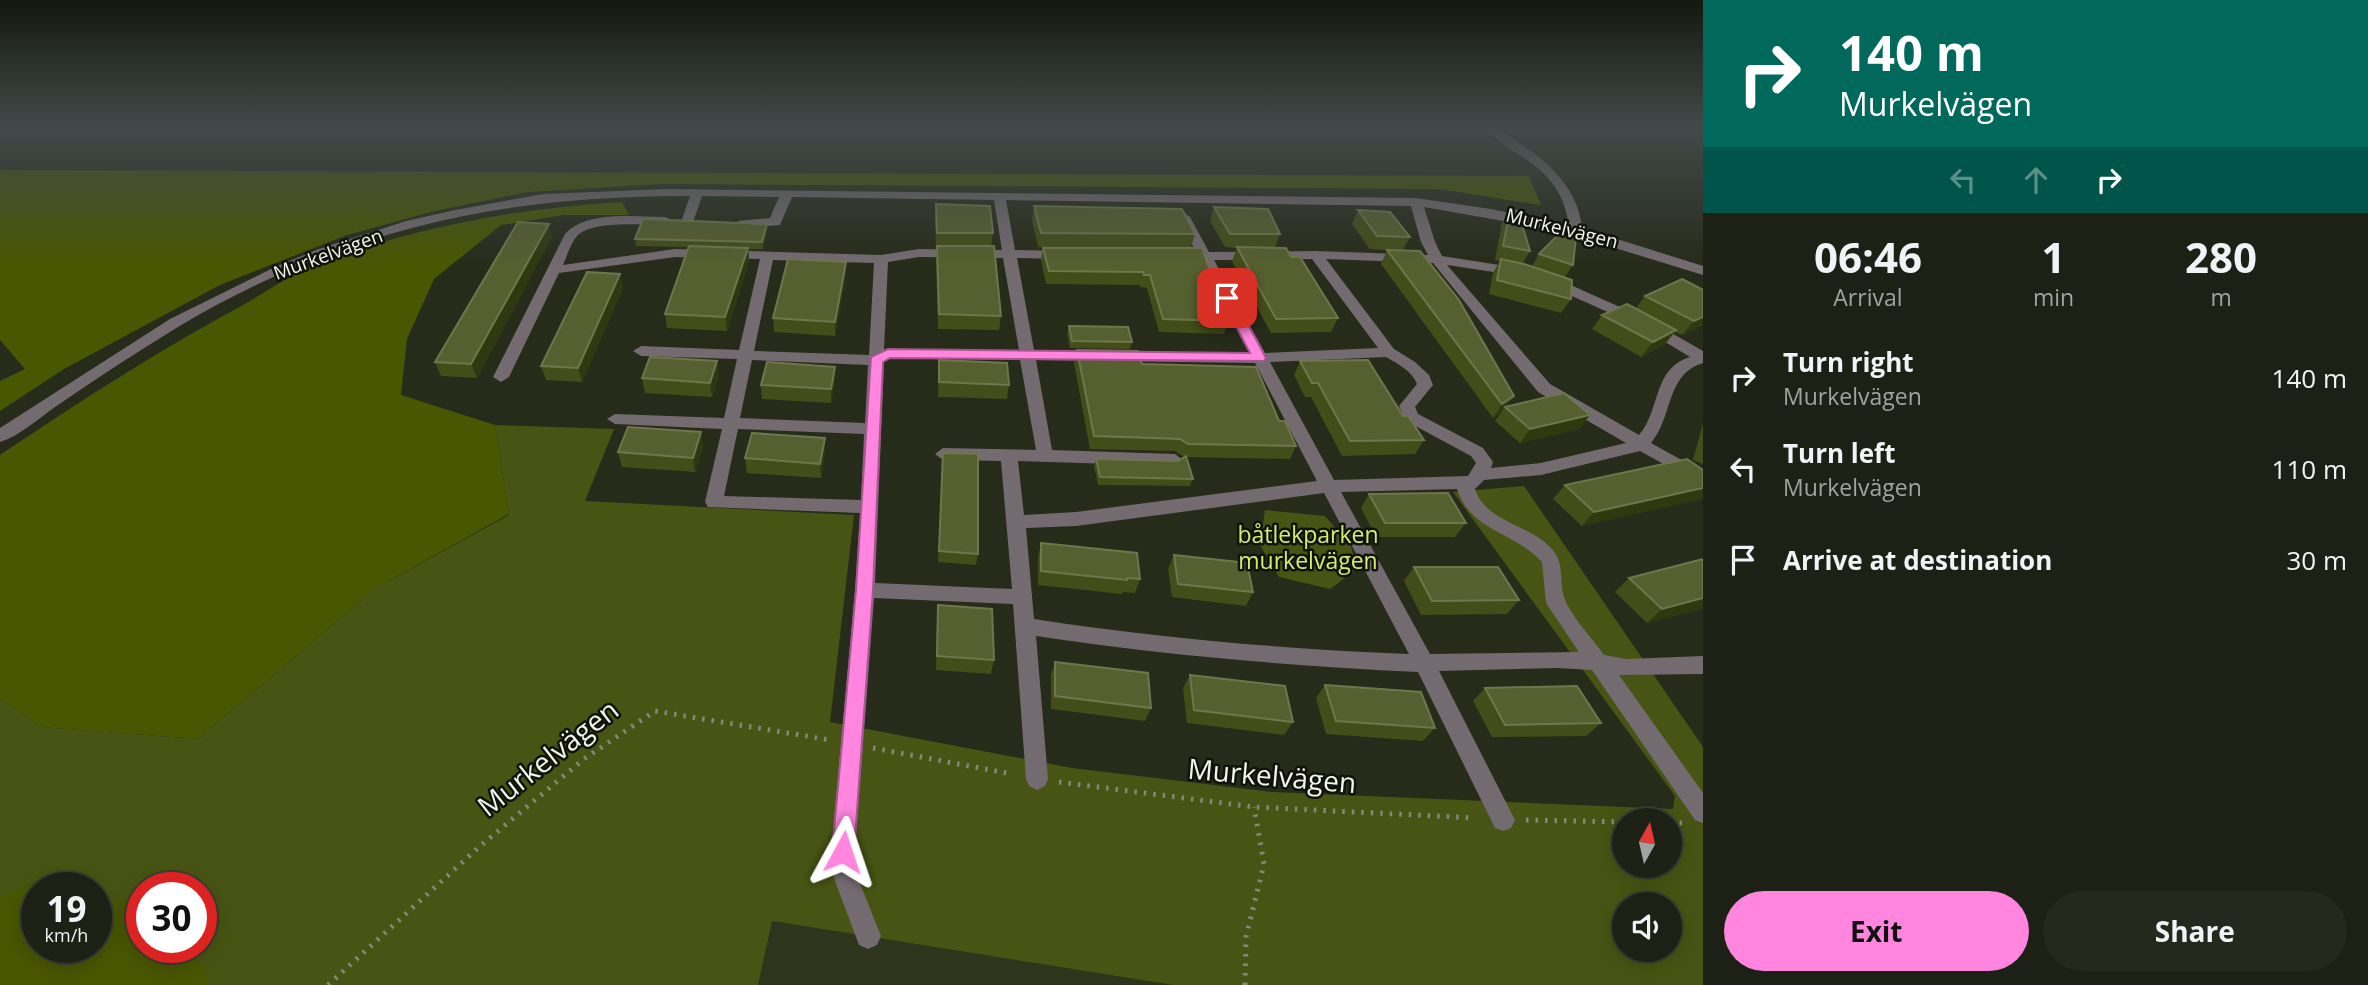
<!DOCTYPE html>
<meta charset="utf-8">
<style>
body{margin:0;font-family:"Open Sans",sans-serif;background:#25281d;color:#f1f3f6;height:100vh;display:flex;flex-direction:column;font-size:26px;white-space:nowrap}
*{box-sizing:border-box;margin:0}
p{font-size:23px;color:#a0a3a0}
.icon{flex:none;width:38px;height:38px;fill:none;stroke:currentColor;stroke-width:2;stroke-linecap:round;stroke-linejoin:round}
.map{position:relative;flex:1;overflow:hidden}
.panel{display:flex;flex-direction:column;background:#1d2014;width:665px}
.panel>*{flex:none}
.guide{background:#00695c;color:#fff;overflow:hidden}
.needle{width:46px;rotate:8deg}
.tools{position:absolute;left:1612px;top:808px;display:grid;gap:14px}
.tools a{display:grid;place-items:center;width:70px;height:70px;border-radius:50%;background:#1d2014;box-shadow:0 4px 18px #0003,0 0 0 2px #3b3e34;font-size:35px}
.speed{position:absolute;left:21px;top:872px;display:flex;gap:14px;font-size:35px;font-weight:700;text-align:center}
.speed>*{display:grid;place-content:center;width:91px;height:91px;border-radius:50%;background:#1d2014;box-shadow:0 4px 18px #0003,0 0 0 2px #3b3e34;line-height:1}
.speed small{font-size:18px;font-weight:400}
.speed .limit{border:10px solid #d22;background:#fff;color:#111}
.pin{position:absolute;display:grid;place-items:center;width:60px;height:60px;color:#fff;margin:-30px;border-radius:14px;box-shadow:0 4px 10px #0006}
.me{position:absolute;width:77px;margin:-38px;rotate:5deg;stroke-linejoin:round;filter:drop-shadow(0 0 5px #0008)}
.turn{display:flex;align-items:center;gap:24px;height:147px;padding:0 21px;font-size:32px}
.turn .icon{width:91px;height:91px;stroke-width:2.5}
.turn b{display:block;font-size:49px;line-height:60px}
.lanes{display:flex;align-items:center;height:66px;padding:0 21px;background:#0003;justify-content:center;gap:35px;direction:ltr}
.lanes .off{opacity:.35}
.eta{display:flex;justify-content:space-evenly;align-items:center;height:119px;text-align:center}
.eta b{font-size:42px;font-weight:700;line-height:49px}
.cta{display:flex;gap:14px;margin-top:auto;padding:14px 21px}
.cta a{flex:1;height:80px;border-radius:42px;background:#ff85de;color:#111;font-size:28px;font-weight:700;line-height:80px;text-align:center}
.cta a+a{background:#25281d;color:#f1f3f6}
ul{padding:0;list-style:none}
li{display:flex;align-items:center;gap:21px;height:91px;padding:0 21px}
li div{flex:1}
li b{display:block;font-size:26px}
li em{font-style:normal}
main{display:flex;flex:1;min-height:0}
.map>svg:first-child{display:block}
.built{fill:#2f341c}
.green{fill:#485413;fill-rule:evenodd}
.forest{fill:#495602}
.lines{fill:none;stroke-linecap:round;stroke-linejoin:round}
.path{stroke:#848879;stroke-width:5;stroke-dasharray:2.5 7;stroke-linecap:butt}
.street{fill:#746b71;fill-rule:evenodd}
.wall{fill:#434d19}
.shaded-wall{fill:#303810}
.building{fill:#565f2f;stroke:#6e774c;stroke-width:2}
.route{fill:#ff85de;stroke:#a65690;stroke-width:2}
.labels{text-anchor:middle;stroke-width:5;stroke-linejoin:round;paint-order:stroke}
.far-street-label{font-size:19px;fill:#f2f6ea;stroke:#11120b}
.park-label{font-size:23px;fill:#d3ed6f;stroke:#11120b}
.near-street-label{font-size:28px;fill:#f2f6ea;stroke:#11120b}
</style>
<main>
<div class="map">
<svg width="1703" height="985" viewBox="0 0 1703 985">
<rect width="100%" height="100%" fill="#272b1a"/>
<path class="built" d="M 771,921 L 1173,985 L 758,985 Z"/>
<path class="green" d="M 495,425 L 614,429 L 585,501 L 854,515 L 830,722 L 1072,768 L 1272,792 L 1673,809 L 1675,796 L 1453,492 L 1524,486 L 1703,747 L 1703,985 L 1173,985 L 772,921 L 758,985 L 0,985 L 0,698 L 41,727 L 198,739 L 376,588 L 509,515 ZM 1624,821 L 1670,821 L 1670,866 L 1624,866 ZM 37,887 L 96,887 L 96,947 L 37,947 ZM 142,887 L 201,887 L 201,947 L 142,947 ZM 1624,905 L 1670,905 L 1670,950 L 1624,950 Z
M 1265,510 L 1325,516 L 1351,546 L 1357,569 L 1330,589 L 1279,577 L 1260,545 Z"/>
<path class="forest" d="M 0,127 L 964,127 L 0,132 Z
M 0,170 L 1529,176 L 1541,205 L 1439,189 L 662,184 L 528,192 L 435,211 L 347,235 L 220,285 L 64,369 L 0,411 L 0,381 L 25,369 L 0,340 Z
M 622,202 L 629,215 L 564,215 L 501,225 L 434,279 L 407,339 L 401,395 L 495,425 L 509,514 L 376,588 L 198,739 L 41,727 L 0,698 L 0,455 C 79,402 159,350 243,305 C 267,291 292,274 317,264 C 415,227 518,208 622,202 Z
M 32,884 L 51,887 L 37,887 L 37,947 L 96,947 L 96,896 L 142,904 L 142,947 L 187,947 L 205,969 L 208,985 L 0,985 L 0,897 Z"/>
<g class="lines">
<path class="path" d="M 873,748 L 1012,774
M 1059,782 L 1254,807 L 1475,818
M 1526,820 L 1624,822
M 1670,823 L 1683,823
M 328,985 L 479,847 L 584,759 L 655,711 L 830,740
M 1245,985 L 1246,937 L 1264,864 L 1254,807"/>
<path class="street" d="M 1483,127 C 1498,127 1506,133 1518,142 C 1550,163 1578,189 1582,228 L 1703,266 L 1703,275 L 1560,231 L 1424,207 L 1435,242 L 1442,256 L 1525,269 L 1525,275 L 1520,276 L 1447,265 L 1550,384 L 1639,435 C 1661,410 1652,369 1690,357 L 1639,326 L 1545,284 L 1545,278 L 1555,278 L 1649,320 L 1703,351 L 1703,363 C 1665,375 1674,416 1651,443 L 1703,472 L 1703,486 L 1640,451 L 1541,475 L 1484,480 L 1475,489 C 1486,522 1528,524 1550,547 C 1567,563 1557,583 1566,602 C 1575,621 1592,638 1604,655 L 1626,659 L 1703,656 L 1703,674 L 1619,675 L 1703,793 L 1703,823 L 1695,820 L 1592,670 L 1558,668 L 1439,671 L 1515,820 L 1511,828 L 1503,831 L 1495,828 L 1418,672 C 1290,666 1162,655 1036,636 L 1048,779 L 1045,786 L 1037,790 L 1029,786 L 1026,779 L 1013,604 L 874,598 L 855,852 L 859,881 L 881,936 L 877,945 L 868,949 L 859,945 L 835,881 L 831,852 L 855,590 L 860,513 L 708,507 L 705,502 L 722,429 L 615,424 L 607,419 L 615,414 L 724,418 L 737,359 L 641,356 L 633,351 L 641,346 L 739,350 L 760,259 L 675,257 L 559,273 L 509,377 L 501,382 L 493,377 L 565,234 C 587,210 636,217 666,217 L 672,221 L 666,225 C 645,225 594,220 578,235 C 571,242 567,256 563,265 L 675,249 L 881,255 L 919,249 L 1002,250 L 994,200 L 792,197 L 780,225 L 743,228 L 738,227 L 738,221 L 770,218 L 779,197 L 702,196 L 693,222 L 687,226 L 681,222 L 690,196 C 503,195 340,230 178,327 C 137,352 97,378 58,405 C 40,417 20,436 0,442 L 0,428 L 170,319 L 277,266 L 319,249 L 406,221 L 455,210 L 543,194 L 666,189 L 1416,198 L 1491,209 L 1569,225 C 1559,165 1520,163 1483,127 ZM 1006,200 L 1411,206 L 1421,242 L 1428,255 L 1316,251 L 1209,252 L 1190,217 L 1184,213 L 1178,217 L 1196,252 L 1181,252 L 1174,256 L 1181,260 L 1200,260 L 1250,353 L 1034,350 L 1017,258 L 1066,259 L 1073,255 L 1066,251 L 1015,250 ZM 919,257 L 1003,258 L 1019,350 L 884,349 L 888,262 ZM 1312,259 L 1378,348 L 1265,353 L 1214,260 ZM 1326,259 L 1433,263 L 1538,392 L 1626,443 L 1541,463 L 1491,468 L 1493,462 L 1483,448 L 1418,414 L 1415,407 L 1433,385 L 1429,375 L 1415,362 L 1394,349 ZM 773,260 L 874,263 L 869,355 L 754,351 ZM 1386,357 C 1398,364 1412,371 1417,384 L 1399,406 L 1406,421 L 1471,456 L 1476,463 L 1468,476 L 1334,480 L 1270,362 ZM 891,358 L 1020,360 L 1036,450 L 943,448 L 935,454 L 943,460 L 1001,461 L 1012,589 L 875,583 L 884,362 ZM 752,360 L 868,365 L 865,423 L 740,418 ZM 1036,360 L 1255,363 L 1317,481 L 1076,512 L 1024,515 L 1018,461 L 1175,466 L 1183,460 L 1175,454 L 1052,450 ZM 738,429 L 864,434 L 861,500 L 724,496 ZM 1457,489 C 1470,531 1515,532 1542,562 L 1546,603 L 1579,652 L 1430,654 L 1341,492 ZM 1324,493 L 1409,654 C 1283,649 1158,638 1034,619 L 1026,528 L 1076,526 Z"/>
</g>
<path class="wall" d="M 936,204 L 993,233 L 991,246 L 1001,316 L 999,330 L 938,329 L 936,260 L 937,246 L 936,246 L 935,218 Z
M 1034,206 L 1195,234 L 1191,247 L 1038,247 L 1032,220 Z
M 1214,207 L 1280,234 L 1275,247 L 1291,257 L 1338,318 L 1331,332 L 1271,333 L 1232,261 L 1237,248 L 1225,247 L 1210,221 Z
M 1358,210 L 1410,237 L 1403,250 L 1507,407 L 1590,415 L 1579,429 L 1520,443 L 1495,421 L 1501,413 L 1493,418 L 1381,264 L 1387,250 L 1370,249 L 1352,224 Z
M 1510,210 L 1530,251 L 1523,263 L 1532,266 L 1539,254 L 1573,265 L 1565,277 L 1571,299 L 1561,313 L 1489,294 L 1493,273 L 1500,261 L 1495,260 L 1502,223 Z
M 767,224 L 767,231 L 763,249 L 748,249 L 749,261 L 727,331 L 667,328 L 665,314 L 688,247 L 636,246 L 635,239 Z
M 552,237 L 477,378 L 441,376 L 435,362 Z
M 1043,248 L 1202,248 L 1228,321 L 1224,334 L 1159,332 L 1147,288 L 1140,287 L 1140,285 L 1046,284 L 1041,260 Z
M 846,276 L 835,336 L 774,332 L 773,318 Z
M 623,288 L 582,382 L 546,380 L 541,366 Z
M 1703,290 L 1703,325 L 1682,335 L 1675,332 L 1665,344 L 1641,357 L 1592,329 L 1602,315 L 1636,308 L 1645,296 Z
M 1069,326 L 1132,342 L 1130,349 L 1070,348 L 1067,333 Z
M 1077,350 L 1142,364 L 1279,421 L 1296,446 L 1290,459 L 1186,457 L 1193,479 L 1190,486 L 1098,485 L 1094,466 L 1096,459 L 1178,461 L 1184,457 L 1175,451 L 1090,449 L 1074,363 Z
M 939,360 L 1009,385 L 1007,399 L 938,397 Z
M 1300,361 L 1403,416 L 1424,440 L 1415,454 L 1342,456 L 1311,397 L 1305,397 L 1294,375 Z
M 719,375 L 712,397 L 645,393 L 642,378 Z
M 835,381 L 831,403 L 762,399 L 761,385 Z
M 1703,423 L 1703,464 L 1693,460 Z
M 825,438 L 825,452 L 821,478 L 747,473 L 745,458 Z
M 703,446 L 695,472 L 622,467 L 618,452 Z
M 943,453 L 978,554 L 976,565 L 938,562 Z
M 1703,470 L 1582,526 L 1553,499 L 1565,485 Z
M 1369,494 L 1466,523 L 1455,537 L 1376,537 L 1361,508 Z
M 1041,543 L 1140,579 L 1135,593 L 1123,592 L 1122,594 L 1038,585 L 1038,557 Z
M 1174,555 L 1253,592 L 1246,606 L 1172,597 L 1168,569 Z
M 1703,559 L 1703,608 L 1647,623 L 1615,592 L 1629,578 Z
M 1414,567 L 1519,600 L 1507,614 L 1421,615 L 1404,581 Z
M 938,605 L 994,660 L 991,674 L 936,670 L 937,619 Z
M 1055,662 L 1151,708 L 1145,721 L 1051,709 L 1051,675 Z
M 1190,675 L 1293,722 L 1284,735 L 1187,723 L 1183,688 Z
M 1325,685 L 1435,728 L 1423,741 L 1326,734 L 1316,698 Z
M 1485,688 L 1601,723 L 1586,736 L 1492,737 L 1473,701 Z"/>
<path class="shaded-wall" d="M 549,224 L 552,237 L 477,378 L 471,364 Z
M 767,224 L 767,231 L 763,249 L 762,242 Z
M 748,248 L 749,261 L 727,331 L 725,317 Z
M 846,262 L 846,276 L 835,336 L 835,322 Z
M 620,274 L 623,288 L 582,382 L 578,368 Z
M 1703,317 L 1703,325 L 1682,335 L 1694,321 Z
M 1676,330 L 1665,344 L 1641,357 L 1653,342 Z
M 717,361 L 719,375 L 712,397 L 710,383 Z
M 835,367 L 835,381 L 831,403 L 831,389 Z
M 1514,396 L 1506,408 L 1505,407 L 1501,413 L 1493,418 L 1502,404 Z
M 1590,415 L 1579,429 L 1520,443 L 1530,429 Z
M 701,432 L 703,446 L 695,472 L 693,458 Z
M 825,438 L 825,452 L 821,478 L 820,464 Z
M 1703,488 L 1703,499 L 1582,526 L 1594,512 Z
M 1703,598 L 1703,608 L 1647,623 L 1662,609 Z"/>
<path class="building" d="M 936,204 L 990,206 L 993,233 L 937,233 Z
M 1034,206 L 1182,209 L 1195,234 L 1041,233 Z
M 1214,207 L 1268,209 L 1280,234 L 1230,234 Z
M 1358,210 L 1390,212 L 1410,237 L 1377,236 Z
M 1510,210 L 1518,211 L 1530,251 L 1503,246 Z
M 643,219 L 767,224 L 762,242 L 635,239 Z
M 518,222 L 549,224 L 471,364 L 435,362 Z
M 1561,232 L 1576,237 L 1573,265 L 1539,254 Z
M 689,246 L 748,248 L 725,317 L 665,314 Z
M 937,246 L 994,246 L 1001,316 L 939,314 Z
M 1237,247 L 1286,248 L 1291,257 L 1300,257 L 1338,318 L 1276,319 Z
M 1043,248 L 1202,248 L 1228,321 L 1163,319 L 1150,275 L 1144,275 L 1143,272 L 1049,271 Z
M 1387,250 L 1420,251 L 1459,300 L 1514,396 L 1502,404 Z
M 788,259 L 846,262 L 835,322 L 773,318 Z
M 1501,259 L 1524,264 L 1572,280 L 1571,299 L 1497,280 Z
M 587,272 L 620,274 L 578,368 L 541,366 Z
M 1682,279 L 1703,290 L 1703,317 L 1694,321 L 1645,296 Z
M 1627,304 L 1676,330 L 1653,342 L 1602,315 Z
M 1069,326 L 1128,327 L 1132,342 L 1072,341 Z
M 1077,350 L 1138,351 L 1142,364 L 1256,367 L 1279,421 L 1285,421 L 1296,446 L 1188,444 L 1180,439 L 1094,436 Z
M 650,357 L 717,361 L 710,383 L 642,378 Z
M 939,360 L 1007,363 L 1009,385 L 939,382 Z
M 1368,360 L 1403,416 L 1408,416 L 1424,440 L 1350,441 L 1318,383 L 1312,383 L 1300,361 Z
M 767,362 L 835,367 L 831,389 L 761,385 Z
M 1564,393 L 1590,415 L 1530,429 L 1505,407 Z
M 628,427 L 701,432 L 693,458 L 618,452 Z
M 752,433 L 825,438 L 820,464 L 745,458 Z
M 943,453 L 978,454 L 978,554 L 939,551 Z
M 1186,456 L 1193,479 L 1100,477 L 1096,459 L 1178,461 Z
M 1687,459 L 1703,470 L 1703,488 L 1594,512 L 1565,485 Z
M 1448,493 L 1466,523 L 1385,523 L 1369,494 Z
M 1041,543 L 1137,553 L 1140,579 L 1127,578 L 1127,580 L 1041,571 Z
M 1174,555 L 1247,563 L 1253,592 L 1178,584 Z
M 1703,559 L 1703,598 L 1662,609 L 1629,578 Z
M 1414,567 L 1498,567 L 1519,600 L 1432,601 Z
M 938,605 L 992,609 L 994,660 L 937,656 Z
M 1055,662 L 1148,673 L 1151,708 L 1055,696 Z
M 1190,675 L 1285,686 L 1293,722 L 1194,710 Z
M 1325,685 L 1421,692 L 1435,728 L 1336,721 Z
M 1577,686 L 1601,723 L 1505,725 L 1485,688 Z"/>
<linearGradient id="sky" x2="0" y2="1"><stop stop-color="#15180e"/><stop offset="0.48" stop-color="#414a49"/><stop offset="1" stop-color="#414a49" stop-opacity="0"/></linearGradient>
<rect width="1703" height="265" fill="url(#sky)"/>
<path class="route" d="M 1227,294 L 1234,298 L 1266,358 L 1264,361 L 890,358 L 883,362 L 873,590 L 854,852 L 850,859 L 843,862 L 835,859 L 832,852 L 856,590 L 871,357 L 888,349 L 1250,353 L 1221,298 Z"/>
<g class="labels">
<g class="far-street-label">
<text transform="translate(1562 228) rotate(14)" y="7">Murkelvägen</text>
<text transform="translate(328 254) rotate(-20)" y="7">Murkelvägen</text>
</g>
<g class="park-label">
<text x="1308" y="543">båtlekparken<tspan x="1308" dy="26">murkelvägen</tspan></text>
</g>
<g class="near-street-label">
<text transform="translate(548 758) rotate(-38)" y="10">Murkelvägen</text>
<text transform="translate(1272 776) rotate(5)" y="10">Murkelvägen</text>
</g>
</g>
</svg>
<div class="tools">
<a><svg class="needle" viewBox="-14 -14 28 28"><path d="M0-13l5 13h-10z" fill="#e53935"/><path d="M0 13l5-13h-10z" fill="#a0a3a0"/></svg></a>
<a><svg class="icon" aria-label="sound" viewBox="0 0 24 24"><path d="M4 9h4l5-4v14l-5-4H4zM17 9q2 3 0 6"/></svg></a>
</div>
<div class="speed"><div>19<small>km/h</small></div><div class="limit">30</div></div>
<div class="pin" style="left:1227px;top:298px;background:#d93025"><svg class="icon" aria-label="arrive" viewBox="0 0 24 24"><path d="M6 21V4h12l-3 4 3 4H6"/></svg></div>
<svg class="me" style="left:843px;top:852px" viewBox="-20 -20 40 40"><path d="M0-17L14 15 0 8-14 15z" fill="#ff85de" stroke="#fff" stroke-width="4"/></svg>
</div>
<section class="panel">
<div class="guide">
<div class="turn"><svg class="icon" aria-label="right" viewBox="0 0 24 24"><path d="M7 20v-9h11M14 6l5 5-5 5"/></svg><div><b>140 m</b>Murkelvägen</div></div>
<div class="lanes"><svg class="icon off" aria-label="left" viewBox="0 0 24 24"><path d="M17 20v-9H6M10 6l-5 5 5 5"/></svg><svg class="icon off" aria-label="ahead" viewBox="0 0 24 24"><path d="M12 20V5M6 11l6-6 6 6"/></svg><svg class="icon" aria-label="right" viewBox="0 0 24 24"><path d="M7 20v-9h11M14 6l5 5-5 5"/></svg></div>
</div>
<div class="eta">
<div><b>06:46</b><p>Arrival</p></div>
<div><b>1</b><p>min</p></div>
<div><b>280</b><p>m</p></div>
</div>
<ul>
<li><svg class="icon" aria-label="right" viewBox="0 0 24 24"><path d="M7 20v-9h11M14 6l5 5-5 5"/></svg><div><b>Turn right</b><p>Murkelvägen</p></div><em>140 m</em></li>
<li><svg class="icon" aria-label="left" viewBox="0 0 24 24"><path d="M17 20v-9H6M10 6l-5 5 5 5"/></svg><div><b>Turn left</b><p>Murkelvägen</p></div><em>110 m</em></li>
<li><svg class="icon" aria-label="arrive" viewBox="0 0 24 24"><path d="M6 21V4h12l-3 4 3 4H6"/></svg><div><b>Arrive at destination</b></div><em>30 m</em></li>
</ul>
<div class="cta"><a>Exit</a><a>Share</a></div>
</section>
</main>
